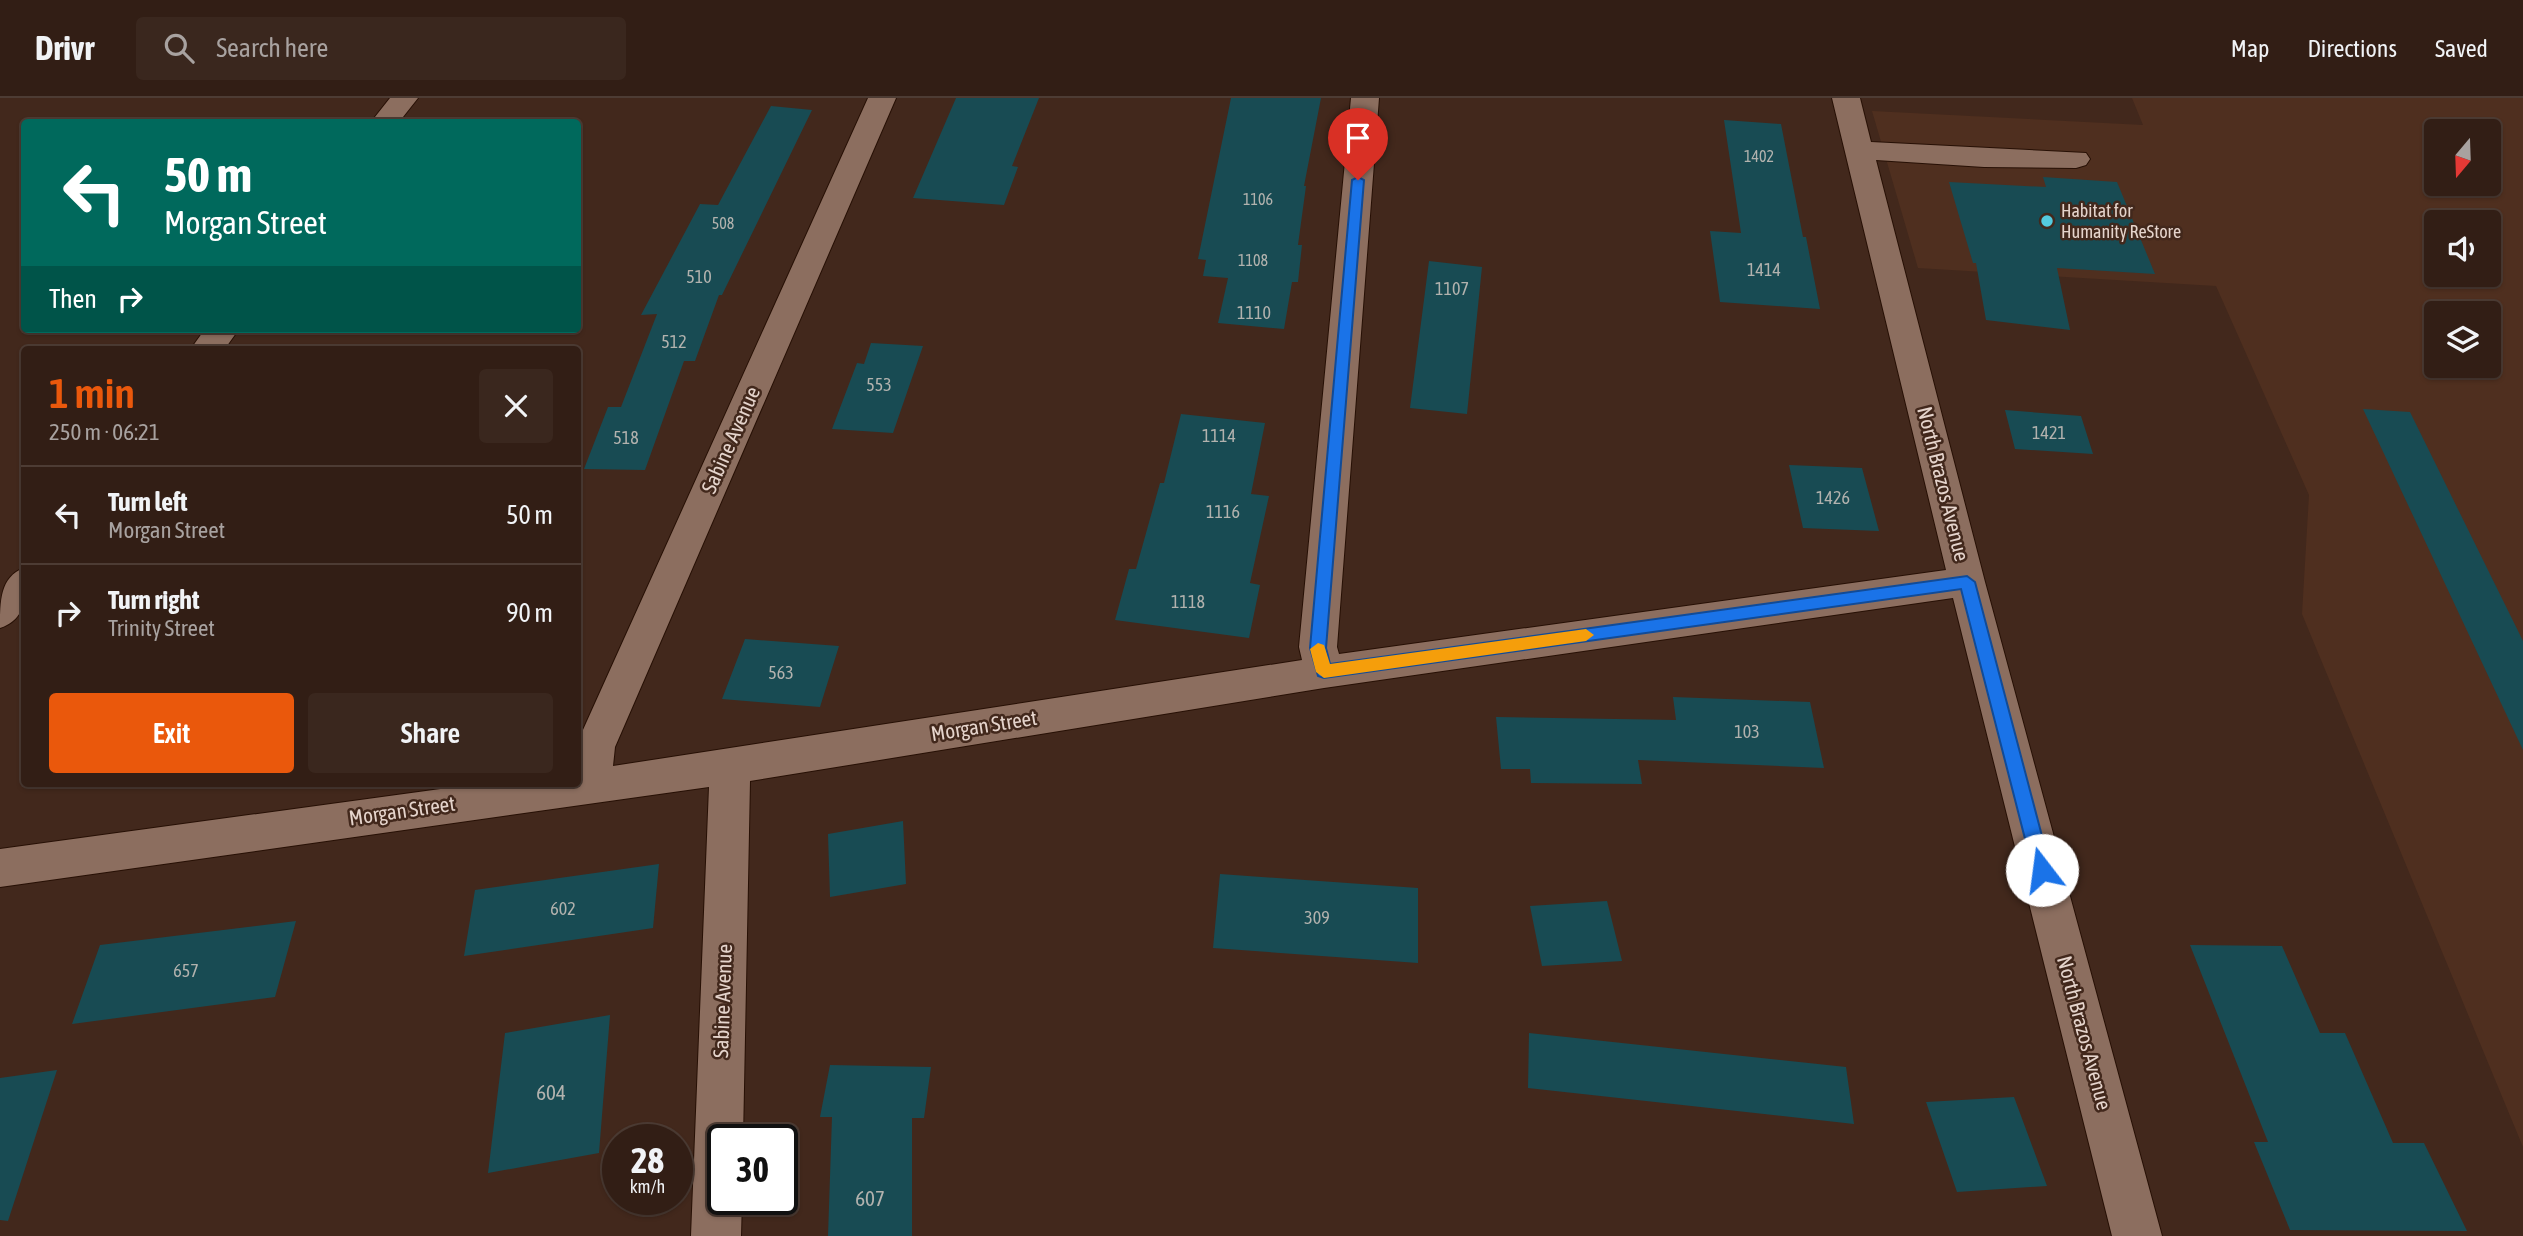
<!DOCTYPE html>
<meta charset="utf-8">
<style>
body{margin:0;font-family:"Asap Condensed",sans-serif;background:#3a271e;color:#f1f3f6;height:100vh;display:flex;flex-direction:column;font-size:26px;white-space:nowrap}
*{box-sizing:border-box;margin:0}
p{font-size:23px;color:#a8a2a0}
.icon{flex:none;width:38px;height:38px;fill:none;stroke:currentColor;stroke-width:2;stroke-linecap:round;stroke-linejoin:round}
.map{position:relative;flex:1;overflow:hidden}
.details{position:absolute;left:21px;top:248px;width:560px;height:441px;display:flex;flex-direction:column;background:#321e15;border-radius:7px;box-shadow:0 2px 5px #0004,0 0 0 2px #4d3c34}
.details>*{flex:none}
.banner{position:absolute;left:21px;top:21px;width:560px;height:214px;border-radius:7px;box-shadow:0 2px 5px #0004,0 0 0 2px #4d3c34;background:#00695c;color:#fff;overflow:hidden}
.needle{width:46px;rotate:199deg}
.buttons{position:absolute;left:2424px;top:21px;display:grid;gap:14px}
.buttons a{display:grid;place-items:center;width:77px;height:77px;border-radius:7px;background:#321e15;box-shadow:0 2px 5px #0004,0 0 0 2px #4d3c34;font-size:35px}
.speed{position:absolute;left:602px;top:1026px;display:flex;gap:14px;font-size:35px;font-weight:700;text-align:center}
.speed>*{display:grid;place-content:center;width:91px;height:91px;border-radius:50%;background:#321e15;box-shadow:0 2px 5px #0004,0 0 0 2px #4d3c34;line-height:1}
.speed small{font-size:18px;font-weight:400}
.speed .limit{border:4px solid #111;border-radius:10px;background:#fff;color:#111}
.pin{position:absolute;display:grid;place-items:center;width:60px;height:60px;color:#fff;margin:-72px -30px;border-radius:50% 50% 50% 0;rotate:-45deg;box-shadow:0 0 7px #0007}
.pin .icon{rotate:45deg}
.me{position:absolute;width:77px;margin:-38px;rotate:345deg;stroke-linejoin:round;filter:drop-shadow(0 0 5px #0008)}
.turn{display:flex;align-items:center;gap:24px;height:147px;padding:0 28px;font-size:32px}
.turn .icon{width:91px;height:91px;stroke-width:2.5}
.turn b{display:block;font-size:49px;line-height:60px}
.then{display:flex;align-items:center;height:66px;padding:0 28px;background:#0003;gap:14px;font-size:26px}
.round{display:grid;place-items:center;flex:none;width:74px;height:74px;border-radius:7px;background:#3a271e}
.overview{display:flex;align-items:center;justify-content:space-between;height:119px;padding:0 28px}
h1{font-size:42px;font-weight:600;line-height:52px;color:#ea580c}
.primary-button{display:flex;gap:14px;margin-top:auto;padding:14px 28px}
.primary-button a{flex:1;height:80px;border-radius:7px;background:#ea580c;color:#fff;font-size:28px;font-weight:600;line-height:80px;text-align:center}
.primary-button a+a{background:#3a271e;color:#f1f3f6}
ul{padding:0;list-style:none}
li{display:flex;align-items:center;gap:21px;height:98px;padding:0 28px;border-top:2px solid #4d3c34}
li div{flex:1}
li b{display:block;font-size:26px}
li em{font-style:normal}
header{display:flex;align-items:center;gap:42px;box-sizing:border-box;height:98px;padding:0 35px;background:#321e15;border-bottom:2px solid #4d3c34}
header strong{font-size:33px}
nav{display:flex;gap:38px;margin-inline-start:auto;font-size:24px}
.search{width:490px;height:63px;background:#3a271e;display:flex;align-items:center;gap:18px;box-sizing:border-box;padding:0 24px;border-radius:7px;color:#a8a2a0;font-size:26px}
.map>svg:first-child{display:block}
.built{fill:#4f2f1f;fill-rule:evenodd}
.building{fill:#184b53}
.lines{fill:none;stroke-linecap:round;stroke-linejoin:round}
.minor-casing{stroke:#271005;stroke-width:2}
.minor{fill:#8c6e5f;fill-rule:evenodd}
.route{fill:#1a73e8;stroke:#114b97;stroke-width:2}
.slow{fill:#f59e0b}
.poi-dot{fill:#54cade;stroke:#42281c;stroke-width:2.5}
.labels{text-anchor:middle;stroke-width:5;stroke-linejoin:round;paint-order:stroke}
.far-number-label{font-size:16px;fill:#b2b2ae}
.far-poi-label{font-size:18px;fill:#e5d4cc;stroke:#42281c;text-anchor:start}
.number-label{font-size:18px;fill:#b2b2ae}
.street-label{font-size:21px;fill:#e5d4cc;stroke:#42281c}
.near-number-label{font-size:21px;fill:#b2b2ae}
</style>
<header>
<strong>Drivr</strong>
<div class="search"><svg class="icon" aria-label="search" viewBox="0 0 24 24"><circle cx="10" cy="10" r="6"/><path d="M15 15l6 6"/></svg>Search here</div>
<nav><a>Map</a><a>Directions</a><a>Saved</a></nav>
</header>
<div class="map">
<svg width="2523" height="1138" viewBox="0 0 2523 1138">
<rect width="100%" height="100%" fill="#42281c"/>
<path class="built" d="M 2132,0 L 2523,0 L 2523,1049 L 2302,516 L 2309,397 L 2216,188 L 1918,170 L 1872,13 L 2143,27 ZM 2436,33 L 2488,33 L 2488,86 L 2436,86 ZM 2436,124 L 2488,124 L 2488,177 L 2436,177 ZM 2436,215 L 2488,215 L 2488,268 L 2436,268 Z"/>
<path class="building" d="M 956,0 L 1039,0 L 1012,68 L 1018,69 L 1004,107 L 913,100 Z
M 1231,0 L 1321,0 L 1304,88 L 1306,88 L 1298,147 L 1302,147 L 1298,184 L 1292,184 L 1284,231 L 1218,225 L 1228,180 L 1203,178 L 1206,162 L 1198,161 Z
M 771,8 L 812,12 L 722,197 L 719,197 L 695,263 L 684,263 L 645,372 L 584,371 L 608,309 L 621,309 L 657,216 L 641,217 L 700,106 L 718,107 Z
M 1724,22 L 1781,26 L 1803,139 L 1806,139 L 1820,211 L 1720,204 L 1710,133 L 1741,135 Z
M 2043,79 L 2117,84 L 2155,176 L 2057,170 L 2070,232 L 1986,222 L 1976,165 L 1973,165 L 1949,84 L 2046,89 Z
M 1429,163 L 1482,169 L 1467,316 L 1410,310 Z
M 871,245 L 923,248 L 893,335 L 832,331 L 857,265 L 864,266 Z
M 2363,311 L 2410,314 L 2523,543 L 2523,652 Z
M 2005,312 L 2081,318 L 2093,356 L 2015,351 Z
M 1181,316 L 1265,325 L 1251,396 L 1269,398 L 1250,485 L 1260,487 L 1249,540 L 1115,522 L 1129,471 L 1136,471 L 1160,385 L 1164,385 Z
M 1789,367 L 1862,370 L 1879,433 L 1803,430 Z
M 745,541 L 839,548 L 820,609 L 722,601 Z
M 1673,599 L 1810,604 L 1824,670 L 1638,662 L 1642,686 L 1531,685 L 1530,671 L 1501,671 L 1496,619 L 1676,622 Z
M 903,723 L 906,786 L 830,799 L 828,736 Z
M 659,766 L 653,830 L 464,858 L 475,792 Z
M 1220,776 L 1418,790 L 1418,865 L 1213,850 Z
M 1607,803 L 1622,863 L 1542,868 L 1530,808 Z
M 296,823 L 275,899 L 72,926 L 100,847 Z
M 2190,847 L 2282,848 L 2320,935 L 2345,935 L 2393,1045 L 2424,1045 L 2467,1133 L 2290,1132 L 2254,1044 L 2268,1044 Z
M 610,917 L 599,1055 L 488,1075 L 505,935 Z
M 1529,935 L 1846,969 L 1854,1026 L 1528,990 Z
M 830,967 L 931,969 L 924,1020 L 912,1020 L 912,1138 L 828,1138 L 832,1019 L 820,1019 Z
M 57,972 L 8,1123 L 0,1122 L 0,980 Z
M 2014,999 L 2047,1088 L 1957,1094 L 1926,1004 Z"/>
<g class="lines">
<g class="minor-casing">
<path id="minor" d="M 390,0 L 418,0 L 399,24 L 371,24 Z
M 868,0 L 896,0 L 615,649 L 613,668 L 1302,562 L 1299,549 L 1351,0 L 1379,0 L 1337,549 L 1339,556 L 1946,472 L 1832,0 L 1860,0 L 1871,44 L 2086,55 L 2090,61 L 2086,67 L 2076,70 L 1984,69 L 1876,62 L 1985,484 L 2162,1138 L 2112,1138 L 1953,500 L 1324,590 L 750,683 L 743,1041 L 723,1041 L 723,1101 L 742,1101 L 741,1138 L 691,1138 L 709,689 L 0,789 L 0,751 L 477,686 L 578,686 L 578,643 Z
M 205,231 L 239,231 L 224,252 L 190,252 Z
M 24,470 C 26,495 28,521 0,530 C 0,503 0,479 24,470 Z"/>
</g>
<use href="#minor" class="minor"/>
</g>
<path class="route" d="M 1358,79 L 1364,82 L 1326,550 L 1330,566 L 1967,478 L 1975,484 L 2051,772 L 2048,777 L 2042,779 L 2036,777 L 2033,772 L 1961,491 L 1324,580 L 1318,578 L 1310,550 L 1352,82 Z"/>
<path class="slow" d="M 1586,531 L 1594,537 L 1586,543 L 1324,580 L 1316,574 L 1310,551 L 1318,545 L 1324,547 L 1330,566 Z"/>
<circle class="poi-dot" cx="2047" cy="123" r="7"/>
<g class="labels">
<g class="far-number-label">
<text x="1759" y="64">1402</text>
<text x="1258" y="107">1106</text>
<text x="723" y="131">508</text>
<text x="1253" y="168">1108</text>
</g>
<g class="far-poi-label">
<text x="2061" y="119">Habitat for<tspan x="2061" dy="21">Humanity ReStore</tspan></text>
</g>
<g class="number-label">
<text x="1764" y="178">1414</text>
<text x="699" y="185">510</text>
<text x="1452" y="197">1107</text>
<text x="1254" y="221">1110</text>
<text x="674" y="250">512</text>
<text x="879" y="293">553</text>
<text x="2049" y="341">1421</text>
<text x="1219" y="344">1114</text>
<text x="626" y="346">518</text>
<text x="1833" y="406">1426</text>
<text x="1223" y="420">1116</text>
<text x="1188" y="510">1118</text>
<text x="781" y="581">563</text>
<text x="1747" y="640">103</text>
<text x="563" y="817">602</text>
<text x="1317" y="826">309</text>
<text x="186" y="879">657</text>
</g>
<g class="street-label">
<text transform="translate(731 342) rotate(-66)" y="7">Sabine Avenue</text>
<text transform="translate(1943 386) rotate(76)" y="7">North Brazos Avenue</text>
<text transform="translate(984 628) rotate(-9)" y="7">Morgan Street</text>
<text transform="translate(402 713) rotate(-8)" y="7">Morgan Street</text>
<text transform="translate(723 903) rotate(-88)" y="7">Sabine Avenue</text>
<text transform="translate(2084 935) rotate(75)" y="7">North Brazos Avenue</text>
</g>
<g class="near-number-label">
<text x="551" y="1002">604</text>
<text x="870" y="1108">607</text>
</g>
</g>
</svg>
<div class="buttons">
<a><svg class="needle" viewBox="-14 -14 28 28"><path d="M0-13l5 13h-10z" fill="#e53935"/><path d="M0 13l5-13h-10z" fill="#a8a2a0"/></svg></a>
<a><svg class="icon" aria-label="sound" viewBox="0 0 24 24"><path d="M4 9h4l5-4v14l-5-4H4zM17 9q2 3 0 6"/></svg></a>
<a><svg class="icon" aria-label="layers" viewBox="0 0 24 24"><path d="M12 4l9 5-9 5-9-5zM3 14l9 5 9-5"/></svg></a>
</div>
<div class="speed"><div>28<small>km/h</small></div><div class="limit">30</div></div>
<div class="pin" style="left:1358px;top:82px;background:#d93025"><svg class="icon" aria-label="arrive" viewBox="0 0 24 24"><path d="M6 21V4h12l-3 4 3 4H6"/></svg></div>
<svg class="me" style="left:2042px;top:772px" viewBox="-20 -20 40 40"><circle r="19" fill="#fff"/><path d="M0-13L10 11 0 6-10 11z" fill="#1a73e8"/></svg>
<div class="banner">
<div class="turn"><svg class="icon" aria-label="left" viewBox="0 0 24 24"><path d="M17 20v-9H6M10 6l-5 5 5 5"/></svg><div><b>50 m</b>Morgan Street</div></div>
<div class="then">Then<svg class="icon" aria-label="right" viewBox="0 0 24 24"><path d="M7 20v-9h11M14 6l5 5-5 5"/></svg></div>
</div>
<section class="details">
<div class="overview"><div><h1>1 min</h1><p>250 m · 06:21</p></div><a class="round"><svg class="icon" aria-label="close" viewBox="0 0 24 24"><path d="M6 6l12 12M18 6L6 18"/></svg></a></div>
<ul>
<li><svg class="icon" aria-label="left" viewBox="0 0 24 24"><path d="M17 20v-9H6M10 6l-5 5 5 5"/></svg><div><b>Turn left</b><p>Morgan Street</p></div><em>50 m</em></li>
<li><svg class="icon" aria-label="right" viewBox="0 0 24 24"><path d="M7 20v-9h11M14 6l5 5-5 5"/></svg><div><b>Turn right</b><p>Trinity Street</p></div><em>90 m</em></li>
</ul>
<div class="primary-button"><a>Exit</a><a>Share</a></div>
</section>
</div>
